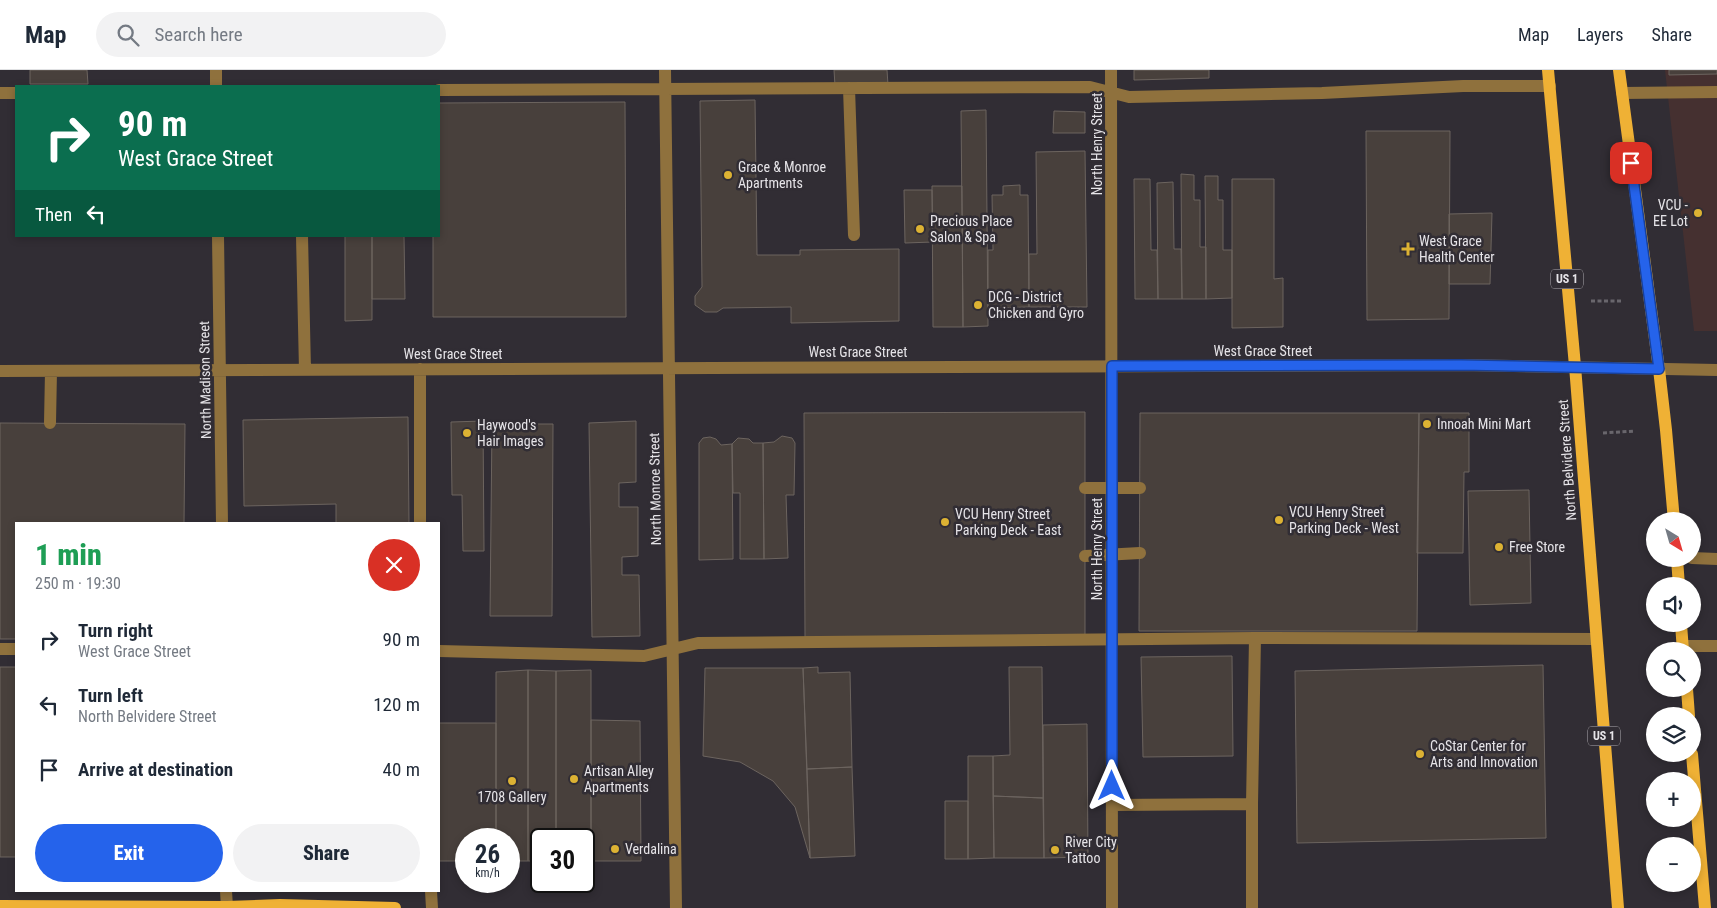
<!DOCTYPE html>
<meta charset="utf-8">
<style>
body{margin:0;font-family:"Roboto Condensed",sans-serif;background:#f2f2f3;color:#1f2937;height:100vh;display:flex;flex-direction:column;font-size:19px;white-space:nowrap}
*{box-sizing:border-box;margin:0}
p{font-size:16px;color:#747a83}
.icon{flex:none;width:28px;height:28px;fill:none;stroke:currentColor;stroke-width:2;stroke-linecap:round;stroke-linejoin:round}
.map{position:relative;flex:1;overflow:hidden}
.panel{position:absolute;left:15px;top:452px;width:425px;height:370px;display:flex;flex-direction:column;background:#fff;border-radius:0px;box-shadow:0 2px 8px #0003}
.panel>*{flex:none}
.banner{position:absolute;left:15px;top:15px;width:425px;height:152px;border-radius:0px;box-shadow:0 2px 8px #0003;background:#0b6e4f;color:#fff;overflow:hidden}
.needle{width:32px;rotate:143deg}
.fabs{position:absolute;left:1646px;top:442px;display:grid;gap:10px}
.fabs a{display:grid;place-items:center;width:55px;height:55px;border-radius:50%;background:#fff;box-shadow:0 2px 8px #0003;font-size:25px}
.speed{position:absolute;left:455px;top:758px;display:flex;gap:10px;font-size:25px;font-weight:700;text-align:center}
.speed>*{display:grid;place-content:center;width:65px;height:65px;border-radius:50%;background:#fff;box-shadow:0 2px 8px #0003;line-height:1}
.speed small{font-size:12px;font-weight:400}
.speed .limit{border:2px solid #111;border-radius:8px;background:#fff;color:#111}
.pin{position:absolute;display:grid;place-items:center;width:42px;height:42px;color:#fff;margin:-21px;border-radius:10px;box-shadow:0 2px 8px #0006}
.me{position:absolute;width:55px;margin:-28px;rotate:0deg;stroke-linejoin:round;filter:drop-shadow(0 0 4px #0008)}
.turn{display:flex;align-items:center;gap:18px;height:105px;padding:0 20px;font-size:22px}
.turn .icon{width:65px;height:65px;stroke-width:2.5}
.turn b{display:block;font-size:35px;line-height:42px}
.then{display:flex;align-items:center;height:48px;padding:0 20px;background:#0003;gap:10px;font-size:19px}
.round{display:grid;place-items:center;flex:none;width:52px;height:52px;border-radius:26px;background:#f2f2f3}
.headline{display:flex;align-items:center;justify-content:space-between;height:85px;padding:0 20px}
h1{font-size:30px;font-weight:800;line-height:38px;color:#1e9e55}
.cta{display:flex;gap:10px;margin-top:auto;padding:10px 20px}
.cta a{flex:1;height:58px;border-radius:30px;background:#2563eb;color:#fff;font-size:20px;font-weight:800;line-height:58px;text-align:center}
.cta a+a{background:#f2f2f3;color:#1f2937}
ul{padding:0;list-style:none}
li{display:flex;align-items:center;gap:15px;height:65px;padding:0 20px}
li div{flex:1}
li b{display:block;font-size:19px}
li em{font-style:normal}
header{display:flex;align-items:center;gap:30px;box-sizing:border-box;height:70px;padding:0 25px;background:#fff;border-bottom:1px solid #e0e1e3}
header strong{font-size:24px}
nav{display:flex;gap:28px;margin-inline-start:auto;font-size:18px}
.search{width:350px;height:45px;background:#f2f2f3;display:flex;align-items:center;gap:12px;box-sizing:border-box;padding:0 18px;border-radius:28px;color:#747a83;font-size:19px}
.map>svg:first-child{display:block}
.education{fill:#453030}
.building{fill:#48403c;stroke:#6c645f}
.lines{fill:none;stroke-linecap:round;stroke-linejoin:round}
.path{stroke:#69666c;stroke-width:3;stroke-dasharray:4 2.5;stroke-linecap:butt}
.minor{stroke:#8f713d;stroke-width:12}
.major{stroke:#efb135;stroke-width:12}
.route-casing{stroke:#184099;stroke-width:12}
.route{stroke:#2563eb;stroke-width:9}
.poi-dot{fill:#dcb233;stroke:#312d34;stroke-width:2}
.labels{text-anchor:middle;stroke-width:5;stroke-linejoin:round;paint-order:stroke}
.shield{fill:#312d34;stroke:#b0adb2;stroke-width:1}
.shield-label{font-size:12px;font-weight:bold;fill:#e6e4e8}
.street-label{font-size:14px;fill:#e6e4e8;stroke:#312d34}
.poi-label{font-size:14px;fill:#e6e4e8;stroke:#312d34;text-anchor:start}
</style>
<header>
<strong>Map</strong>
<div class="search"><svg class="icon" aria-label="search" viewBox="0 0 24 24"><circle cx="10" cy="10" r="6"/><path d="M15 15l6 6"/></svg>Search here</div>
<nav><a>Map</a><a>Layers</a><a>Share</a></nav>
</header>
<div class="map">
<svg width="1717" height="838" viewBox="0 0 1717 838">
<rect width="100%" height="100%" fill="#312d34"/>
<path class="education" d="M 1665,0 L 1717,0 L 1717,261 L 1694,261 Z"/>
<path class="building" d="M 30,0 L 87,0 L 88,14 L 30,14 Z
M 834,0 L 887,0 L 888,15 L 835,16 Z
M 1134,0 L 1209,0 L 1209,8 L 1134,10 Z
M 1669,0 L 1717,0 L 1717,4 L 1669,5 Z
M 755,30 L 757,185 L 800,185 L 800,180 L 899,179 L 899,251 L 791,253 L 791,237 L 723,238 L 717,242 L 705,242 L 695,235 L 695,226 L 702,217 L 700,31 Z
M 625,32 L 626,247 L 433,247 L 433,166 L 439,166 L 439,33 Z
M 986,40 L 988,256 L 963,257 L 961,41 Z
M 1054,41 L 1085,42 L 1085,63 L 1053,63 Z
M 1366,61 L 1450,61 L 1449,249 L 1367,250 Z
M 1085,81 L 1087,237 L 1029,237 L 1029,184 L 1037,184 L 1036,82 Z
M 1181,104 L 1194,105 L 1194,130 L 1200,130 L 1200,177 L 1206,177 L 1206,229 L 1182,229 Z
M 1205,106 L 1218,106 L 1218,130 L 1223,130 L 1223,180 L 1232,180 L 1232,228 L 1206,229 Z
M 1134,109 L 1150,109 L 1151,180 L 1157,180 L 1158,229 L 1135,229 Z
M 1232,109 L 1274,109 L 1274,209 L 1283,208 L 1283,257 L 1232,258 Z
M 1173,112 L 1174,179 L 1181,179 L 1182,229 L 1158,229 L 1157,113 Z
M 1020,115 L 1020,125 L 1028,125 L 1029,237 L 988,238 L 988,180 L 993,180 L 992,125 L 1003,125 L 1003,116 Z
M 932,116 L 962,116 L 963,257 L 933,257 Z
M 904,120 L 932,120 L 933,172 L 905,173 Z
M 1492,143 L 1490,214 L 1449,214 L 1449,144 Z
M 345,166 L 372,166 L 372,250 L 345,251 Z
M 372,166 L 404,166 L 405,229 L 372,229 Z
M 1085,342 L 1085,566 L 805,567 L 804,343 Z
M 1140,343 L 1419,343 L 1417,561 L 1139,561 Z
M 1419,343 L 1469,343 L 1469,402 L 1464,402 L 1463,483 L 1417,483 Z
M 408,347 L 409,454 L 336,454 L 336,434 L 244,436 L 243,350 Z
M 483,351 L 484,481 L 463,481 L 462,425 L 452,425 L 451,352 Z
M 636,351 L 636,412 L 619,413 L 619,437 L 638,437 L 638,486 L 622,487 L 622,505 L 639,505 L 640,566 L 592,567 L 589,353 Z
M 0,353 L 185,354 L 184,454 L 16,454 L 16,569 L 0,569 Z
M 492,354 L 553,354 L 552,546 L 490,546 Z
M 782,366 L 792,368 L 795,373 L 794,425 L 786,425 L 788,488 L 764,489 L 763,373 L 774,372 Z
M 710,367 L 716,369 L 721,375 L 732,374 L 733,489 L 699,490 L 699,373 L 703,368 Z
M 738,368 L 749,369 L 753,373 L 763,373 L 764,489 L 740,489 L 740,423 L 733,423 L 732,374 Z
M 1529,420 L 1531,533 L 1470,535 L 1468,421 Z
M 1232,586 L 1233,686 L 1143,687 L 1141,587 Z
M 1543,595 L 1546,768 L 1297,773 L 1295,601 Z
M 0,597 L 16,597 L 16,787 L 0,787 Z
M 818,597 L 818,603 L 850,602 L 852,697 L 807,699 L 803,598 Z
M 1009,597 L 1042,597 L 1043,728 L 993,726 L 993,686 L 1010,685 Z
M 705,598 L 803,598 L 810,788 L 795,737 L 773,711 L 740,692 L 703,686 Z
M 528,600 L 556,601 L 556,769 L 541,769 L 541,791 L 528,791 Z
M 528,600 L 528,791 L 509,791 L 509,769 L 496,769 L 496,602 Z
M 591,600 L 591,791 L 584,791 L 584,769 L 556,769 L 556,601 Z
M 591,650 L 640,651 L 641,791 L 591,791 Z
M 439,653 L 496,653 L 496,769 L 466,769 L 466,791 L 439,791 Z
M 1087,654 L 1088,787 L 1044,788 L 1043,655 Z
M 968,686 L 993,686 L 994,788 L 968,789 Z
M 852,697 L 855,786 L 810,788 L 807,699 Z
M 993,726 L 1043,728 L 1044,788 L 994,788 Z
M 945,731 L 968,731 L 968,789 L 945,789 Z"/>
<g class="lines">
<path class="path" d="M 1591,231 L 1623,231
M 1603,363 L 1635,361"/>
<path class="minor" d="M 216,0 L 216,16
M 665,0 L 676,838
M 1111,0 L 1112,838
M 849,18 L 854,165
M 439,20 L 1090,17 L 1129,27 L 1322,23 L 1463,16 L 1550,16
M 0,23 L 16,23
M 1622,23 L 1717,22
M 218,166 L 222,454
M 302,166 L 305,300
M 420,299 L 420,454
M 0,301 L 1461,295 L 1717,300
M 50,353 L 51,301
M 1085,418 L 1140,418
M 1085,486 L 1140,483
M 1692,488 L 1717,489
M 1683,576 L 1717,576
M 0,579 L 16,579
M 439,581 L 644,586 L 698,573 L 1255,568 L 1596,569
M 1112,735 L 1252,734
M 226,821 L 227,837
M 431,821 L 432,838
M 1252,838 L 1252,734 L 1255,568"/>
<path class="major" d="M 1548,0 L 1575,296 L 1618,838
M 1619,0 L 1659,299 L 1666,360 L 1674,451
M 1677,489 L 1679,516
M 1681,554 L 1683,581
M 1687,619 L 1689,646
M 1692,684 L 1705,838
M 0,836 L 227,837 L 280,835 L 395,838"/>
</g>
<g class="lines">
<g class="route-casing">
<path id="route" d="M 1112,716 L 1112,296 L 1461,295 L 1659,299 L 1631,93"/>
</g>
<use href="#route" class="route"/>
</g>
<g class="poi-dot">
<circle cx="728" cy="105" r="5"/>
<circle cx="1698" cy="143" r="5"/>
<circle cx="920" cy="159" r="5"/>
<path d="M1405.5 171.5h5v5h5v5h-5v5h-5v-5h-5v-5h5z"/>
<circle cx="978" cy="235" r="5"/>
<circle cx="1427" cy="354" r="5"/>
<circle cx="467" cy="363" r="5"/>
<circle cx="1279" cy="450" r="5"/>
<circle cx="945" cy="452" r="5"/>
<circle cx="1499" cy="477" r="5"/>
<circle cx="1420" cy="684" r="5"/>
<circle cx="574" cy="709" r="5"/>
<circle cx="512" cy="711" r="5"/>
<circle cx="615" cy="779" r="5"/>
<circle cx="1055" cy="780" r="5"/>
</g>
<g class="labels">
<g class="shield">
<rect x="1551" y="199.5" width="32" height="19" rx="4"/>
<rect x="1588" y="656.5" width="32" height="19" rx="4"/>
</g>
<g class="shield-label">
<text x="1567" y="213">US 1</text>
<text x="1604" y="670">US 1</text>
</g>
<g class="street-label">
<text transform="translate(1097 74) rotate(-90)" y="5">North Henry Street</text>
<text x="1263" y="286">West Grace Street</text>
<text x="858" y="287">West Grace Street</text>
<text x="453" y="289">West Grace Street</text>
<text transform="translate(205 310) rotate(-91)" y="5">North Madison Street</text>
<text transform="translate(1567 390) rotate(-94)" y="5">North Belvidere Street</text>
<text transform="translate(655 419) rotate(-91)" y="5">North Monroe Street</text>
<text transform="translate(1097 479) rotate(-90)" y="5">North Henry Street</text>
</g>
<g class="poi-label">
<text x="738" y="102">Grace &amp; Monroe<tspan x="738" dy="16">Apartments</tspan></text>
<text x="1688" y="140" text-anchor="end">VCU -<tspan x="1688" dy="16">EE Lot</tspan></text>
<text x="930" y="156">Precious Place<tspan x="930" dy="16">Salon &amp; Spa</tspan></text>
<text x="1419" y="176">West Grace<tspan x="1419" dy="16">Health Center</tspan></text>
<text x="988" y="232">DCG - District<tspan x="988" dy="16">Chicken and Gyro</tspan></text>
<text x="1437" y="359">Innoah Mini Mart</text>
<text x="477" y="360">Haywood's<tspan x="477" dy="16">Hair Images</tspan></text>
<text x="1289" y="447">VCU Henry Street<tspan x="1289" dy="16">Parking Deck - West</tspan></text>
<text x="955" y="449">VCU Henry Street<tspan x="955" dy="16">Parking Deck - East</tspan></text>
<text x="1509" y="482">Free Store</text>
<text x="1430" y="681">CoStar Center for<tspan x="1430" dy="16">Arts and Innovation</tspan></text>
<text x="584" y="706">Artisan Alley<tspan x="584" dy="16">Apartments</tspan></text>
<text x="512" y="732" text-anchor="middle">1708 Gallery</text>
<text x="1065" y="777">River City<tspan x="1065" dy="16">Tattoo</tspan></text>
<text x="625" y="784">Verdalina</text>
</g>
</g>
</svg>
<div class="fabs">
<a><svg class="needle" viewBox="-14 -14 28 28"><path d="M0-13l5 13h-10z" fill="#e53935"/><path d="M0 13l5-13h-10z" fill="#747a83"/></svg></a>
<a><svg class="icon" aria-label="sound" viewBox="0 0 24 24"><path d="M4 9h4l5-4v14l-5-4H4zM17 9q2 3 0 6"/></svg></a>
<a><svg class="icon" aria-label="search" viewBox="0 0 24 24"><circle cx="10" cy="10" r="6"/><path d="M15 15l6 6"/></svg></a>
<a><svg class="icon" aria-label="layers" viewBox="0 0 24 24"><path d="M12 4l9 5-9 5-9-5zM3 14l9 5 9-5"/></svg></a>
<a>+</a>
<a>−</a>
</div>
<div class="speed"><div>26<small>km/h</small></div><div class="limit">30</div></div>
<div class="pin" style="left:1631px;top:93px;background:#d93025"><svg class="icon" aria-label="arrive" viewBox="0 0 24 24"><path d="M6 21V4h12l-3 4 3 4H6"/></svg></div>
<svg class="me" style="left:1112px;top:716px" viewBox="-20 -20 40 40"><path d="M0-17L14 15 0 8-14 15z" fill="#2563eb" stroke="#fff" stroke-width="4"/></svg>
<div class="banner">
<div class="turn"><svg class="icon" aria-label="right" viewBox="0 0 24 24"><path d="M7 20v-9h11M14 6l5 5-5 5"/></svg><div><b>90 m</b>West Grace Street</div></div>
<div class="then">Then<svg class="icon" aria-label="left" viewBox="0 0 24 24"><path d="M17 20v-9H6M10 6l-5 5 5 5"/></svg></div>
</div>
<section class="panel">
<div class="headline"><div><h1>1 min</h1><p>250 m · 19:30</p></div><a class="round" style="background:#d93025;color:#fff"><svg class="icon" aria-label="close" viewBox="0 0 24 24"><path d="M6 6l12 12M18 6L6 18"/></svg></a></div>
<ul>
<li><svg class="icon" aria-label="right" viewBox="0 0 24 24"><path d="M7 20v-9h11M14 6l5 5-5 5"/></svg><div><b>Turn right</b><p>West Grace Street</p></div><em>90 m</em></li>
<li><svg class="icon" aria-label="left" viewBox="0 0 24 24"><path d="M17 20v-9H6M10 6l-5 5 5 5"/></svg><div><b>Turn left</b><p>North Belvidere Street</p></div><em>120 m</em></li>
<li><svg class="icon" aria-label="arrive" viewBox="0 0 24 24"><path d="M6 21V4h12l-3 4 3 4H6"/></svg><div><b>Arrive at destination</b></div><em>40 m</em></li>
</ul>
<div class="cta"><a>Exit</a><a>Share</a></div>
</section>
</div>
